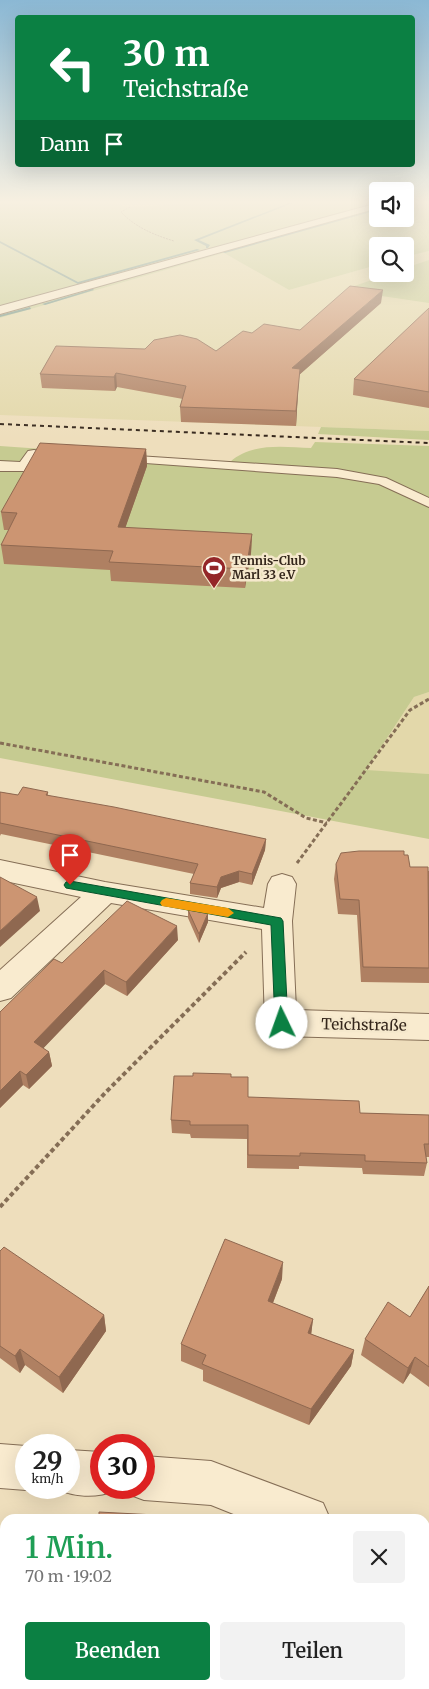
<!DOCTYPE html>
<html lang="de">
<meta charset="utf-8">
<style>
body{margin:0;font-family:Merriweather,serif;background:#f2f2f2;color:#222;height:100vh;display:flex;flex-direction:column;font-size:19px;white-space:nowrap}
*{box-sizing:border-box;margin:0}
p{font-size:16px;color:#767676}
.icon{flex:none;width:28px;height:28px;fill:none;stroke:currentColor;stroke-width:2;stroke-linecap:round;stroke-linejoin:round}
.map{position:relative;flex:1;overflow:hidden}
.details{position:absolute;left:0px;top:1514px;width:430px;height:176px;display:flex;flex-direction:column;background:#fff;border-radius:15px 15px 0 0;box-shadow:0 5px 20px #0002}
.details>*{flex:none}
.top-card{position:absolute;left:15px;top:15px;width:400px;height:152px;border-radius:5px;box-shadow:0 5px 20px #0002;background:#0b8043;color:#fff;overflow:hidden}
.fabs{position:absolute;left:369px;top:182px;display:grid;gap:10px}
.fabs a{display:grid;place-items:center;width:45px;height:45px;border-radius:5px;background:#fff;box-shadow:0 5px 20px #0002;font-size:25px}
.speed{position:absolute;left:15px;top:1434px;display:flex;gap:10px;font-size:25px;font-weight:700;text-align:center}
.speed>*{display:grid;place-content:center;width:65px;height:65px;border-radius:50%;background:#fff;box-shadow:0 5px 20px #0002;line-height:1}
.speed small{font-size:12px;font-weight:400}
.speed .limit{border:8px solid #d22;background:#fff;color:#111}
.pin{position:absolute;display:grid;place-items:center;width:42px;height:42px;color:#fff;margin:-51px -21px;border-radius:50% 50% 50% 0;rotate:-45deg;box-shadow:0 0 5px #0007}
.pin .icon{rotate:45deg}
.me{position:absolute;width:55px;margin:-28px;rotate:357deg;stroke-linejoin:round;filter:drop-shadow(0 0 4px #0008)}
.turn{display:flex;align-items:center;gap:18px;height:105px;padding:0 25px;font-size:22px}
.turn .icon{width:65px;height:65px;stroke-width:2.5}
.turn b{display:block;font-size:35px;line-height:42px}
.then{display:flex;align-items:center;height:48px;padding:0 25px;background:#0003;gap:10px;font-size:19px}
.round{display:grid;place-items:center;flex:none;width:52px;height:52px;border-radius:5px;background:#f2f2f2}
.overview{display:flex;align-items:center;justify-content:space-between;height:85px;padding:0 25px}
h1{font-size:30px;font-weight:600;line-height:38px;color:#1e9e55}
.button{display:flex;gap:10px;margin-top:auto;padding:10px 25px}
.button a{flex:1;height:58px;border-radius:5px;background:#0b8043;color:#fff;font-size:20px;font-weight:600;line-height:58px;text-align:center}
.button a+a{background:#f2f2f2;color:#222}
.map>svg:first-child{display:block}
.farmland{fill:#e3d8aa}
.green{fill:#c6cb91}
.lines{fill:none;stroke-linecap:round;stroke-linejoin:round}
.stream{fill:#688c82;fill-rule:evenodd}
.lane-casing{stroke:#856e56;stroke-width:2}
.street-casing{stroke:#856e56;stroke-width:2}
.path-far2{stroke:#856e56;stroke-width:1;stroke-dasharray:2 1;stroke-linecap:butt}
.path-far1{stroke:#856e56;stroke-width:3;stroke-dasharray:4 2.5;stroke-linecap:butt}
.path{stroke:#856e56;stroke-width:4;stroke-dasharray:4.5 3;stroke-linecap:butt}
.lane{fill:#f9ebcf;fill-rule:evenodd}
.street{fill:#f9ebcf;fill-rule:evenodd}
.rail{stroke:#34261b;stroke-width:2;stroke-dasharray:4 4;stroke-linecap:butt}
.wall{fill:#af8062}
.shaded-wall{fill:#8f6850}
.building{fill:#cc9572;stroke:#8f6850}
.route{fill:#0b8043;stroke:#07532c}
.slow{fill:#f59e0b}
.labels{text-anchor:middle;stroke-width:5;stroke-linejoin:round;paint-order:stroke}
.far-poi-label{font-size:12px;font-weight:bold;fill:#34261b;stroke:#f5e8cc;text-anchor:start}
.street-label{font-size:15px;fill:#34261b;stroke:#f5e8cc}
</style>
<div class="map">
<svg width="429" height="1689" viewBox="0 0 429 1689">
<rect width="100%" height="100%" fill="#eedebc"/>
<path class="farmland" d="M 110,203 L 198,203 L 130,207 Z
M 429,251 L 429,431 L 0,415 L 0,318 L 224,253 L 289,290 L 377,265 L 378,274 L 405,274 L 405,257 Z
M 429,692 L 429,774 L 366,771 L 414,697 Z"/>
<path class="green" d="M 0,203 L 110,203 L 130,207 L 198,203 L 377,203 L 333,215 L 348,218 L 377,210 L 378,219 L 405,219 L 405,203 L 429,203 L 429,251 L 405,257 L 405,246 L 378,246 L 377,265 L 289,290 L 224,253 L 0,318 Z
M 429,260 L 429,303 L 361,293 L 355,289 L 354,286 L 390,274 L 405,274 L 405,268 Z
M 321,427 L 429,431 L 429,440 L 318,434 Z
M 315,442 L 429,446 L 429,692 L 414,697 L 366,770 L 429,774 L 429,839 L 0,758 L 0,446 L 230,462 C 252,442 284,447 311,448 Z"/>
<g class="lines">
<path class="stream" d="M 289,203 L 293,203 L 199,240 L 210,245 L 208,248 L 206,248 L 206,246 L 194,240 Z
M 378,208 L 378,210 L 225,253 L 222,252 Z
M 0,241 L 78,282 L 197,249 L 200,250 L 78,284 L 0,243 Z
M 90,288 L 92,288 L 94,290 L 45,305 L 42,304 L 89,290 Z
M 30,307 L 31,309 L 0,317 L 0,315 Z"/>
<g class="lane-casing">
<path id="lane" d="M 122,455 L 337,469 L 386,478 L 429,498 L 429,507 L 379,484 L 337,477 L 118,461 L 116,459 Z"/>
</g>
<g class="street-casing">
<path id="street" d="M 378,203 L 378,208 L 0,314 L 0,306 Z
M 34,450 L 40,451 L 43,455 L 31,471 L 0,471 L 0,461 L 20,462 L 28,451 Z
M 0,860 L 105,882 L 264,908 L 268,884 L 272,877 L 282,874 L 292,877 L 296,884 L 292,921 L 296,1010 L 429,1014 L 429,1040 L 281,1036 L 270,1032 L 265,1023 L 262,929 L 111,903 L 11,998 L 0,1001 L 0,970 L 81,897 L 0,880 Z
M 0,1444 L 26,1446 L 26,1488 L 32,1488 L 26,1490 L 0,1488 Z
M 69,1450 L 101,1452 L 101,1488 L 118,1488 L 117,1490 C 94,1499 76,1497 53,1488 L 69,1488 Z
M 144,1456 L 211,1461 L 323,1503 L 330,1519 L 246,1519 L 211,1505 L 144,1500 L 128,1494 L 126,1488 L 144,1488 Z"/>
</g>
<path class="path-far2" d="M 130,207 L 121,212 C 135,227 154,235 174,241"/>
<path class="path-far1" d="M 0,743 L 264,792 L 306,818 L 327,823
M 297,863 L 410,710 L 429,699"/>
<path class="path" d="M 0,1207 L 106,1092 L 246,952"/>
<use href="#lane" class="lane"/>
<use href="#street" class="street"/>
<path class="rail" d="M 0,424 L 429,443"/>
</g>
<path class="wall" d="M 381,303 L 299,375 L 296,426 L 181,422 L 180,407 L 183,399 L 117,387 L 115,391 L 42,388 L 40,374 L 216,351 L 252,333 L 300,330 Z
M 429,308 L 429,408 L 353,395 L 354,379 Z
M 146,449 L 147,466 L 125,528 L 252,534 L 251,553 L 245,588 L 111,581 L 110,570 L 4,564 L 1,545 L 9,530 L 4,530 L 1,512 Z
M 0,792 L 18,795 L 48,792 L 48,796 L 266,839 L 265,850 L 252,885 L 239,882 L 221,888 L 217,898 L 190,894 L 190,883 L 194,874 L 1,834 L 0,836 Z
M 404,855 L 410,867 L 429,871 L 429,983 L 361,982 L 357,915 L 338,914 L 334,879 L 336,864 Z
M 188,910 L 208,922 L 199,943 L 188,918 Z
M 178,940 L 127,996 L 105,984 L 43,1048 L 49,1052 L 52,1066 L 29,1089 L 23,1085 L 0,1108 L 0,1012 L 62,963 Z
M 231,1077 L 248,1097 L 360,1113 L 429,1115 L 429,1157 L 426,1157 L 427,1163 L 424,1176 L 363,1174 L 362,1168 L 299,1166 L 299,1169 L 247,1168 L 247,1139 L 191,1138 L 190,1134 L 172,1133 L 171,1120 Z
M 0,1251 L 104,1315 L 106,1331 L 63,1393 L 25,1365 L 20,1373 L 0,1358 Z
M 282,1279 L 273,1303 L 313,1319 L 311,1334 L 354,1350 L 351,1366 L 309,1425 L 203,1381 L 203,1370 L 181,1361 L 181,1344 Z
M 429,1286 L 429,1387 L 410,1373 L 403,1384 L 361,1355 L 365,1339 L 410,1317 Z"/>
<path class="shaded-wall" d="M 383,290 L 381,303 L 299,375 L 296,426 L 296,411 L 292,368 Z
M 116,373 L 117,387 L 115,391 L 114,377 Z
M 146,449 L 147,466 L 119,546 L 118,527 Z
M 252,534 L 251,553 L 245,588 L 246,569 Z
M 266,839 L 265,850 L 252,885 L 252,874 Z
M 239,871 L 239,882 L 221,888 L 217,898 L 217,887 L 221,877 Z
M 37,897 L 40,911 L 0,947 L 0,931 Z
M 208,913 L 208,922 L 199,943 L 199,934 Z
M 177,926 L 178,940 L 127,996 L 126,982 Z
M 104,970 L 105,984 L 36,1056 L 34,1042 Z
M 49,1052 L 52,1066 L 29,1089 L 26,1075 Z
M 20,1071 L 23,1085 L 0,1108 L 0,1091 Z
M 283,1262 L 282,1279 L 267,1318 L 268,1301 Z
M 104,1315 L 106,1331 L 63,1393 L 59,1377 Z
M 313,1319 L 311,1336 L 308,1333 Z
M 20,1349 L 25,1365 L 20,1373 L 15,1356 Z
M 354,1350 L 351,1366 L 309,1425 L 311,1409 Z
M 415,1357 L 410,1373 L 403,1384 L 408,1368 Z"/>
<path class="building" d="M 350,286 L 383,290 L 292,368 L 300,369 L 296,411 L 180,407 L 186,386 L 116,373 L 114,377 L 40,374 L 56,346 L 145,349 L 154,340 L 180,335 L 197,339 L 216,351 L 243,331 L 252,333 L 264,324 L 300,330 Z
M 429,308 L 429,392 L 354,379 Z
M 40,443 L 146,449 L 118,527 L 252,534 L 246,569 L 109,562 L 113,551 L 1,545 L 17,513 L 1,512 Z
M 23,787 L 48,792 L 46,795 L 114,807 L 266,839 L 252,874 L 239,871 L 221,877 L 217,887 L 190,883 L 198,864 L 0,823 L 0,792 L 18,795 Z
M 359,851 L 404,851 L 404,855 L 408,855 L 410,867 L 428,867 L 429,968 L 363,967 L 359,900 L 340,899 L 336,864 L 341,853 Z
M 0,877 L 37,897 L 0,931 Z
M 127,901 L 177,926 L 126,982 L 104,970 L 34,1042 L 49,1052 L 26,1075 L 20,1071 L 0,1091 L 0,1012 L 54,959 L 62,963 Z
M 188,910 L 208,913 L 199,934 Z
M 193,1073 L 231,1074 L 231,1077 L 248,1077 L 248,1097 L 359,1101 L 360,1113 L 429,1115 L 429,1144 L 424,1144 L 427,1163 L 365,1161 L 365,1155 L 300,1153 L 300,1156 L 248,1155 L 248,1125 L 190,1125 L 190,1121 L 171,1120 L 174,1076 L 193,1076 Z
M 225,1239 L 283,1262 L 268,1301 L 313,1319 L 308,1333 L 354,1350 L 311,1409 L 202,1364 L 206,1355 L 181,1344 Z
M 4,1247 L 104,1315 L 59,1377 L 20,1349 L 15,1356 L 0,1346 L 0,1251 Z
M 429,1286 L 429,1367 L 415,1357 L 408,1368 L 365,1339 L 388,1302 L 410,1317 Z
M 99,1512 L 231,1519 L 99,1519 Z"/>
<linearGradient id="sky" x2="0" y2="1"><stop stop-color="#8bb8d4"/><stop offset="0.46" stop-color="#f7f0e1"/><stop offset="1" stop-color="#f7f0e1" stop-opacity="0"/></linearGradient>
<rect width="429" height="439" fill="url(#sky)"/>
<path class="route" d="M 70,881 L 281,918 L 283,921 L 288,1023 L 286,1027 L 282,1029 L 277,1027 L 275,1023 L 271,925 L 66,888 L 64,885 L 66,882 Z"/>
<path class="slow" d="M 166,898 L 228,908 L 234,913 L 228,917 L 162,906 L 160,903 L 162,900 Z"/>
<defs>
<g id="stadium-pin" transform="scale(1.25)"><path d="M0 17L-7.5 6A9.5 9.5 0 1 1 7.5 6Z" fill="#942629" stroke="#f5e8cc"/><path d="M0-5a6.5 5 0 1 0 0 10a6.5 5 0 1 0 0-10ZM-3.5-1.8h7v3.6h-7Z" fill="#fff"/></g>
</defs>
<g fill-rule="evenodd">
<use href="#stadium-pin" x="214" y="568"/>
</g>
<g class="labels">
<g class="far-poi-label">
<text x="232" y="565">Tennis-Club<tspan x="232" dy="14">Marl 33 e.V</tspan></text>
</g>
<g class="street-label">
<text transform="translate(364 1025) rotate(1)" y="5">Teichstraße</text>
</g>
</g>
</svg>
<div class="fabs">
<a><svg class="icon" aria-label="sound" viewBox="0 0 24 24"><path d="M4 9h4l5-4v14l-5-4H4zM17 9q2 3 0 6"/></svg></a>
<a><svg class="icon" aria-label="search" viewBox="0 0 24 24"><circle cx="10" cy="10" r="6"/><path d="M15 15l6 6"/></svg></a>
</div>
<div class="speed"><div>29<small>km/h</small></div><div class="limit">30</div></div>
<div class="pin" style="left:70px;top:885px;background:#d93025"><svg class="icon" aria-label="arrive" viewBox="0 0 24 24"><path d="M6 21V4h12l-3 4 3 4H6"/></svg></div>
<svg class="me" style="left:282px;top:1023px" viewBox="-20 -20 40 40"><circle r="19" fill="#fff"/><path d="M0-13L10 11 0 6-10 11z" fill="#0b8043"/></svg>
<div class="top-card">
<div class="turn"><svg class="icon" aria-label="left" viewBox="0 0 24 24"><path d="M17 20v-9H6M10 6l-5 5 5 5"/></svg><div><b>30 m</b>Teichstraße</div></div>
<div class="then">Dann<svg class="icon" aria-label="arrive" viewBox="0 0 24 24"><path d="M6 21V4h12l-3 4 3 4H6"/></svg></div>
</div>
<section class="details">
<div class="overview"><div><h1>1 Min.</h1><p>70 m · 19:02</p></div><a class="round"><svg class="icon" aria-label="close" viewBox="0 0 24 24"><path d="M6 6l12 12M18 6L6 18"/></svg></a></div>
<div class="button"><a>Beenden</a><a>Teilen</a></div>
</section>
</div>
